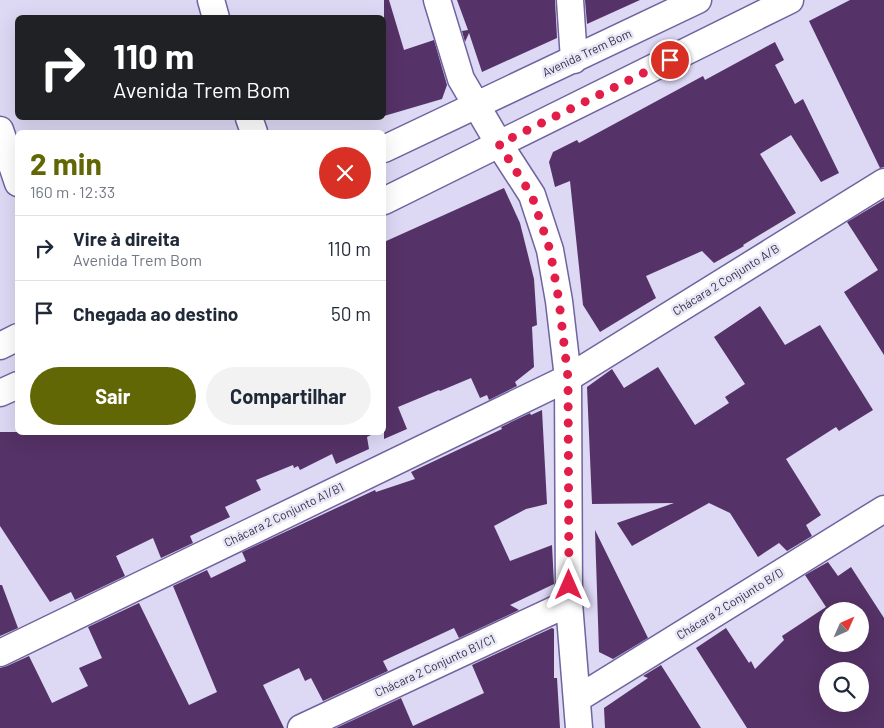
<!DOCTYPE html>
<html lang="pt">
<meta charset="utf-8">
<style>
body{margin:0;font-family:Barlow,sans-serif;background:#f2f2f3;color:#1f2937;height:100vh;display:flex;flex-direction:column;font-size:19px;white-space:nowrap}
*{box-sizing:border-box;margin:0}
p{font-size:16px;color:#747a83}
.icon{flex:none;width:28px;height:28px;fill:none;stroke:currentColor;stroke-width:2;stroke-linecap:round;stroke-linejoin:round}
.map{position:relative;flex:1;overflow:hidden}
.details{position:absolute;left:15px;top:130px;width:371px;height:305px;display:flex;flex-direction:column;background:#fff;border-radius:8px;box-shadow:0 5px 20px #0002}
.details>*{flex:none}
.banner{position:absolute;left:15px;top:15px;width:371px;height:105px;border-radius:8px;box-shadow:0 5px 20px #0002;background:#202124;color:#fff;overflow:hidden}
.needle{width:32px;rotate:45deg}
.fabs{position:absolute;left:819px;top:602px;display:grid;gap:10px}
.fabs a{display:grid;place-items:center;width:50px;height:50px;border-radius:50%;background:#fff;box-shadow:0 5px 20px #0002;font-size:25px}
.pin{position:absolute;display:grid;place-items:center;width:42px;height:42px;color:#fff;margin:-21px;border:2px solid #fff;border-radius:50%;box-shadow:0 1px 5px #0007}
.me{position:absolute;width:55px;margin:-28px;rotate:0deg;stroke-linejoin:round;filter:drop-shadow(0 0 4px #0008)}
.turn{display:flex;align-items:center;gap:18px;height:105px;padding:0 15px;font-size:22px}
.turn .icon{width:65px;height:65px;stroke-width:2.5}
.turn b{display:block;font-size:35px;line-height:42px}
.round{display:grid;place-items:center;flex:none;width:52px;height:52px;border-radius:26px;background:#f2f2f3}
.overview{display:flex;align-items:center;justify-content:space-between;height:85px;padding:0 15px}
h1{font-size:30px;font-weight:700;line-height:38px;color:#626705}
.action{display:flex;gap:10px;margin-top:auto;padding:10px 15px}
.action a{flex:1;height:58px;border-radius:30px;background:#626705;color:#fff;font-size:20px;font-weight:700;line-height:58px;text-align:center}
.action a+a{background:#f2f2f3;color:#1f2937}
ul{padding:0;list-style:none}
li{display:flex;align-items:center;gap:15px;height:65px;padding:0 15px;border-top:1px solid #e0e1e3}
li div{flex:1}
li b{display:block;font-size:19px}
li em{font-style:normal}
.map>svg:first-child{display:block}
.building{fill:#553267;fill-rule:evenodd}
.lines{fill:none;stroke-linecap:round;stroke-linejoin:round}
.minor-casing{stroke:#7063a0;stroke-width:29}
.minor{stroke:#fff;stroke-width:26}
.route{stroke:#e11d48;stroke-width:9;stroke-dasharray:0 16.2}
.labels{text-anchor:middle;stroke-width:5;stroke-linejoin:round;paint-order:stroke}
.street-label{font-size:12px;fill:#36304b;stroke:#e9e7f5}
</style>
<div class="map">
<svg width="884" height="728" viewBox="0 0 884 728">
<rect width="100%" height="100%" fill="#ddd8f4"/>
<path class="building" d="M 384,0 L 389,0 L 404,50 L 434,40 L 447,85 L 442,99 L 384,116 Z
M 457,0 L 555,0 L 557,38 L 482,72 L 469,33 L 465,42 L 462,31 L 468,30 Z
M 585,0 L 640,0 L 587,24 Z
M 850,0 L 884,0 L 884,167 L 880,168 L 809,21 Z
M 775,42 L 784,60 L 775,65 L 795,104 L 803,99 L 839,173 L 821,182 L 791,135 L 760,154 L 796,213 L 743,245 L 744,246 L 714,263 L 702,251 L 646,276 L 656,298 L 600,332 L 583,305 L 570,181 L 555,187 L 549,162 L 553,152 L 577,140 L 579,143 L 703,76 L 705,80 Z
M 504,188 L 520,223 L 534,279 L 537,325 L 532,327 L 534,367 L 515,382 L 517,386 L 489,400 L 487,395 L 480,398 L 471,378 L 440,391 L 439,390 L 398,407 L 407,429 L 384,439 L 384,242 Z
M 884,200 L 884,355 L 844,292 L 878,270 L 847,222 Z
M 760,306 L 785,345 L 820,325 L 873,410 L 839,431 L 836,427 L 786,459 L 821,515 L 806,525 L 812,536 L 787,551 L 779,543 L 758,557 L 730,513 L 709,503 L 632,546 L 617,523 L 674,503 L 592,504 L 587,387 L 612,369 L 624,388 L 658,367 L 695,425 L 729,403 L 725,397 L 745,384 L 714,337 Z
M 542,410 L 547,504 L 526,509 L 494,526 L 510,561 L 552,545 L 554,584 L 510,605 L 519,610 L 459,638 L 454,628 L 383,661 L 388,671 L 323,701 L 311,678 L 305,681 L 299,668 L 263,685 L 284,728 L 0,728 L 0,668 L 7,666 L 29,656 L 52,703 L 88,686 L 79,668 L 102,658 L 88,627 L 139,603 L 189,705 L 217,692 L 173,586 L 207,570 L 211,578 L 246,561 L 242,552 L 375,490 L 376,492 L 415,479 L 411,472 L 502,429 L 501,427 L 530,413 L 531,415 Z
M 0,432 L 377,432 L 367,437 L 369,449 L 336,464 L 332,454 L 300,470 L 298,466 L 294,468 L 293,465 L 256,480 L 261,490 L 225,507 L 230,517 L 190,536 L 193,543 L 161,558 L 153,538 L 116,556 L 125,576 L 75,600 L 71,592 L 50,602 L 0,526 Z
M 595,530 L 648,638 L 613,659 L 599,652 Z
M 828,562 L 838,576 L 851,567 L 884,618 L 884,728 L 747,728 L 696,648 L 726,628 L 749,663 L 751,661 L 755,669 L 784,640 L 782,636 L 826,607 L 805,575 ZM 828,611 L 860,611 L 860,644 L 828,644 ZM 828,671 L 860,671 L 860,704 L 828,704 Z
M 0,585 L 2,585 L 18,628 L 0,636 Z
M 552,628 L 554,629 L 554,678 L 557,678 L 560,728 L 336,728 L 401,698 L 413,726 L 484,693 L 472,665 Z
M 661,665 L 701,728 L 605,728 L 604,708 L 648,678 L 643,676 Z"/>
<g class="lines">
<g class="minor-casing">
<path id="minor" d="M 211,0 L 216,18
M 437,0 L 461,79 L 499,144 L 532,195 L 550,250 L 559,301 L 568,378 L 569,603 L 579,728
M 570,0 L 574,60
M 249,118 L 254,132
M 0,130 L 18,183
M 384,149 L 698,0
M 384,201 L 790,0
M 0,346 L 18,337
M 0,393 L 18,385
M 0,653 L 568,378 L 884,182
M 577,699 L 884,509
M 301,728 L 569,603"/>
</g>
<use href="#minor" class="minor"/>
</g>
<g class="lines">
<path class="route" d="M 569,585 L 568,378 L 559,301 L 550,250 L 532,196 L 499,144 L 670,60"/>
</g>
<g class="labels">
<g class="street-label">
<text transform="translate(587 53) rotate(-25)" y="4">Avenida Trem Bom</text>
<text transform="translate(726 280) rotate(-32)" y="4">Chácara 2 Conjunto A/B</text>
<text transform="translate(284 515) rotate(-26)" y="4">Chácara 2 Conjunto A1/B1</text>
<text transform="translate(730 604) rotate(-32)" y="4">Chácara 2 Conjunto B/D</text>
<text transform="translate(435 666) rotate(-25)" y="4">Chácara 2 Conjunto B1/C1</text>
</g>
</g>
</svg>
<div class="fabs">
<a><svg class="needle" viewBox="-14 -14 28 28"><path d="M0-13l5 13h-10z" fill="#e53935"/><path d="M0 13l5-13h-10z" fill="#747a83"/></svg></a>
<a><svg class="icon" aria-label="search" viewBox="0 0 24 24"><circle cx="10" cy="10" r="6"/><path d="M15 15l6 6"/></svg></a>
</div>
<div class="pin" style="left:670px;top:60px;background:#d93025"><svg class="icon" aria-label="arrive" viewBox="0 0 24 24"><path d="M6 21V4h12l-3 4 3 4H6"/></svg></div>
<svg class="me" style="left:569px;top:585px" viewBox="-20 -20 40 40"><path d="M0-17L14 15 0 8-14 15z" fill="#e11d48" stroke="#fff" stroke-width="4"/></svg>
<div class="banner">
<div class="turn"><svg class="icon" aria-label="right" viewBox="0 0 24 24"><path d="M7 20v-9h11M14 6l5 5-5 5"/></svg><div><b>110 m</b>Avenida Trem Bom</div></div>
</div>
<section class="details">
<div class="overview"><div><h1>2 min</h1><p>160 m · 12:33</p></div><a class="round" style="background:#d93025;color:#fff"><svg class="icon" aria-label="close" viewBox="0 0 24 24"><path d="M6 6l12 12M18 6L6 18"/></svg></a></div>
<ul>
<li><svg class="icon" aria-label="right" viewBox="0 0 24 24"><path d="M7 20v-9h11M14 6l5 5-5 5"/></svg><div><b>Vire à direita</b><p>Avenida Trem Bom</p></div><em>110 m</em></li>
<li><svg class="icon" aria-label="arrive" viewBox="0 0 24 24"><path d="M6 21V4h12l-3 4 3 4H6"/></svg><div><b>Chegada ao destino</b></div><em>50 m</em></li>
</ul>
<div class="action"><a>Sair</a><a>Compartilhar</a></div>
</section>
</div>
